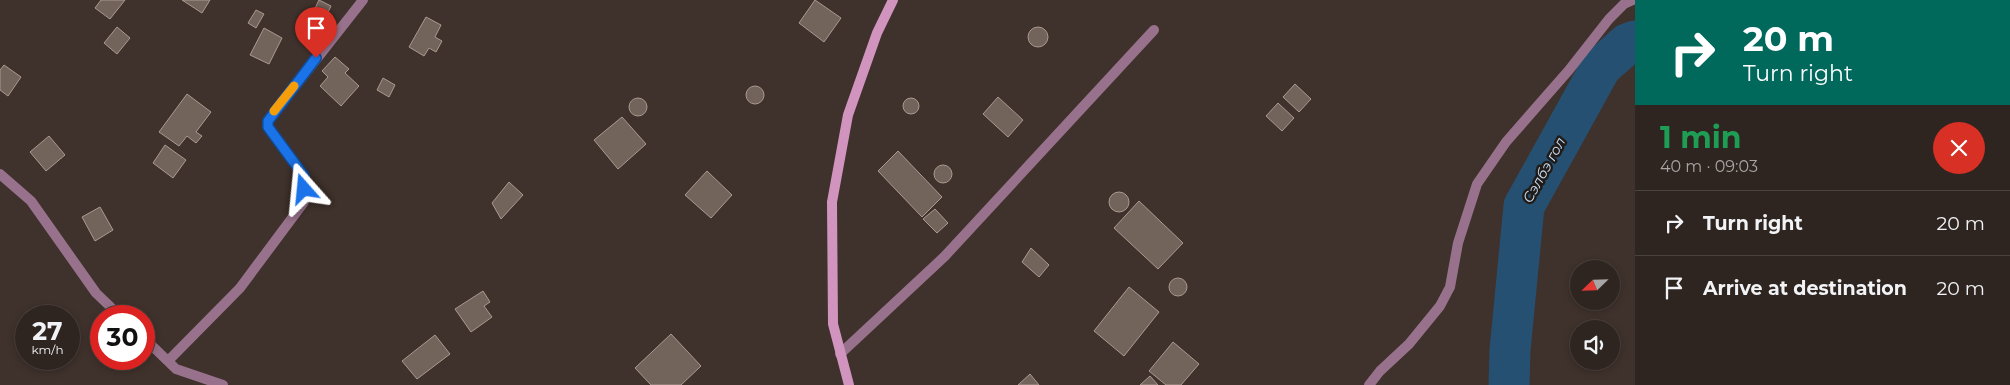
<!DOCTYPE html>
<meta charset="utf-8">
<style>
body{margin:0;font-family:Montserrat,sans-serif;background:#372d29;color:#f1f3f6;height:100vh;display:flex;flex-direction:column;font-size:19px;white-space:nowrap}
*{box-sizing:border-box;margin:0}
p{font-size:16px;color:#a7a5a5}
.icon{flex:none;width:28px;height:28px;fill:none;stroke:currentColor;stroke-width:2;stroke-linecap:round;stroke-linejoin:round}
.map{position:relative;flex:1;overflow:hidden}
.sheet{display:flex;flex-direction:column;background:#2f2520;width:375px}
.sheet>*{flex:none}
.banner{background:#00695c;color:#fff;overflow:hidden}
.needle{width:32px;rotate:247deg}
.fabs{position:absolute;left:1570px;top:260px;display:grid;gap:10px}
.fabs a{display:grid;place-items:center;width:50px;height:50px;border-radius:50%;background:#2f2520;box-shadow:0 2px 8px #0003,0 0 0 1px #4a423e;font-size:25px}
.speed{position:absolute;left:15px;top:305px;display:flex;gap:10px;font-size:25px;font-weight:700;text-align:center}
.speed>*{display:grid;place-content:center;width:65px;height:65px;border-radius:50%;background:#2f2520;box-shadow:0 2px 8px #0003,0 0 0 1px #4a423e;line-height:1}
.speed small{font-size:12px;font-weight:400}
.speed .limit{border:8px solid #d22;background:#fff;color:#111}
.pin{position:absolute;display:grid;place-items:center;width:42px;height:42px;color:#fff;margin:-51px -21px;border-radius:50% 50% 50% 0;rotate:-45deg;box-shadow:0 0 5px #0007}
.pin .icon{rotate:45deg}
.me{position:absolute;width:55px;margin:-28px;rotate:342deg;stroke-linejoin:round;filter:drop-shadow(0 0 4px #0008)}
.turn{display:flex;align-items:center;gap:18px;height:105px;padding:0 25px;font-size:22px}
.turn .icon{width:65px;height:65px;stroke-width:2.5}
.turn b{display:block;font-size:35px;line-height:42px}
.round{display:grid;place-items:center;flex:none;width:52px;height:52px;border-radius:26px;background:#372d29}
.headline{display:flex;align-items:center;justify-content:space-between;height:85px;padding:0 25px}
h1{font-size:30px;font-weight:700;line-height:38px;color:#1e9e55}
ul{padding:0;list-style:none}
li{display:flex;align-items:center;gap:15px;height:65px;padding:0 25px;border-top:1px solid #4a423e}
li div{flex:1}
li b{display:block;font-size:19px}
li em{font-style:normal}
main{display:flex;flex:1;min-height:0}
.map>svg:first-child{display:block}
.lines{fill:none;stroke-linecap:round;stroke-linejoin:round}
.river{stroke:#265072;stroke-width:41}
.building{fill:#72635b;stroke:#ab9a92}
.street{stroke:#98728c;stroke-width:10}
.secondary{stroke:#d094be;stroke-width:10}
.route-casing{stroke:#114b97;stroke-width:12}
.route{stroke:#1a73e8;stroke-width:9}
.slow{stroke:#f59e0b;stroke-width:9}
.labels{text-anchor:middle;stroke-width:5;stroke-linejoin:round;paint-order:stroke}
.water-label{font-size:14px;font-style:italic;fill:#cce6fd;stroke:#211b18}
</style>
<main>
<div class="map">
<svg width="1635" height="385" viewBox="0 0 1635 385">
<rect width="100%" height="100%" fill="#3f312b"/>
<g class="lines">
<path class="river" d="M 1509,385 L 1510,350 L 1524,206 L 1601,67 L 1627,44 L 1635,41"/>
</g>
<path class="building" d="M 101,0 L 125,0 L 110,19 L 95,8 Z
M 182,0 L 210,0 L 202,13 Z
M 319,0 L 331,6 L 321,27 L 309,21 Z
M 815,0 L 841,18 L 824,42 L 799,23 Z
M 256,10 L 264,14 L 256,28 L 248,23 Z
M 426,17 L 441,25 L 435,37 L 442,41 L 436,52 L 429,48 L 424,56 L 409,47 Z
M1028 37a10 10 0 1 1 20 0a10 10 0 1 1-20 0Z
M 117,27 L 130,38 L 117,54 L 104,43 Z
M 264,28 L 282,38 L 269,64 L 250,55 Z
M 335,57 L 349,69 L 345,73 L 359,86 L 341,106 L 320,86 L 328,77 L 322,71 Z
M 4,65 L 21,77 L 8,96 L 0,90 L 0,70 Z
M 383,78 L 395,85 L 389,97 L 377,90 Z
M 1295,84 L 1311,99 L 1299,112 L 1283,97 Z
M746 95a9 9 0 1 1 18 0a9 9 0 1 1-18 0Z
M 187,94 L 211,112 L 196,132 L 202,136 L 196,143 L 187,136 L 179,146 L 159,132 Z
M 998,97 L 1023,120 L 1008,137 L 983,114 Z
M629 107a9 9 0 1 1 18 0a9 9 0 1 1-18 0Z
M903 106a8 8 0 1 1 16 0a8 8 0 1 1-16 0Z
M 1278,103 L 1294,118 L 1282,131 L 1266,116 Z
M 622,117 L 646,144 L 618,169 L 594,140 Z
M 49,136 L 65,155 L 46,171 L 30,152 Z
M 165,145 L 186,160 L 173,178 L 153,163 Z
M 898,151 L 942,197 L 922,217 L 878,171 Z
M934 174a9 9 0 1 1 18 0a9 9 0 1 1-18 0Z
M 707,171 L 732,195 L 711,218 L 685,195 Z
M 509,182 L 523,195 L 501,219 L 492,203 Z
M1109 202a10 10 0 1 1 20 0a10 10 0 1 1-20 0Z
M 1139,201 L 1183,243 L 1158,269 L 1114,228 Z
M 100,207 L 113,230 L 95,241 L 82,217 Z
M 935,209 L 948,223 L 937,233 L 923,219 Z
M 1031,248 L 1049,265 L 1039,277 L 1022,262 Z
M1169 287a9 9 0 1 1 18 0a9 9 0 1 1-18 0Z
M 1129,287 L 1159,312 L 1124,356 L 1094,331 Z
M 483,291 L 490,302 L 484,306 L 492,317 L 471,332 L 455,309 Z
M 671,334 L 701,366 L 681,385 L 651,385 L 635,368 Z
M 435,335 L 450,354 L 417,379 L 402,361 Z
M 1173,342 L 1199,364 L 1181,385 L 1166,385 L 1149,371 Z
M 1030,374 L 1039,385 L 1018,385 Z
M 1150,376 L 1158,385 L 1140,385 Z"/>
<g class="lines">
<path class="street" d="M 0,174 L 31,201 L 96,293 L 120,316
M 144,338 L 176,369 L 223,385
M 840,354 L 945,256 L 1154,30
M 168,361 L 240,288 L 304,202 L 304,176 L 268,127 L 268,121 L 363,0
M 1369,385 L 1380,371 L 1409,344 L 1440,306 L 1450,287 L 1458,243 L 1477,184 L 1506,142 L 1569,70 L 1609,19 L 1624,4 L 1633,0"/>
<path class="secondary" d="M 849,385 L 833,324 L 832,202 L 848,115 L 877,33 L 893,0"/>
</g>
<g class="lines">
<g class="route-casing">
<path id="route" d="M 304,189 L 304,176 L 268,127 L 268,121 L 316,58"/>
</g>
<use href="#route" class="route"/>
<path class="slow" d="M 274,111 L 294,86"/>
</g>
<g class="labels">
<g class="water-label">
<text transform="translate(1544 170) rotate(-61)" y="5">Сэлбэ гол</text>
</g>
</g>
</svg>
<div class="fabs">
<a><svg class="needle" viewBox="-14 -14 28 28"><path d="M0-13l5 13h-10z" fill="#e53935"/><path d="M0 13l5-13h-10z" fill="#a7a5a5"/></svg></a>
<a><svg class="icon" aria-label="sound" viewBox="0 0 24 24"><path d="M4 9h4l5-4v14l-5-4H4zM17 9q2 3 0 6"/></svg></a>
</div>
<div class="speed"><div>27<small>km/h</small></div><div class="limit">30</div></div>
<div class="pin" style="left:316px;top:58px;background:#d93025"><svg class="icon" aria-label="arrive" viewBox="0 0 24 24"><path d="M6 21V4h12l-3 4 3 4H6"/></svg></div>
<svg class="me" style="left:304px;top:189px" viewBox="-20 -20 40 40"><path d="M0-17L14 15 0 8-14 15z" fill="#1a73e8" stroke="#fff" stroke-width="4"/></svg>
</div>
<section class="sheet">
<div class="banner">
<div class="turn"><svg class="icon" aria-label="right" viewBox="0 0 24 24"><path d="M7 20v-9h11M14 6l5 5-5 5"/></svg><div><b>20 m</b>Turn right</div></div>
</div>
<div class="headline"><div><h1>1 min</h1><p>40 m · 09:03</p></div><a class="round" style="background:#d93025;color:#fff"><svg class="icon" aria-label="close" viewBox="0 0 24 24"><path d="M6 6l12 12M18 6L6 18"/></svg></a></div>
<ul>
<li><svg class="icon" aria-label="right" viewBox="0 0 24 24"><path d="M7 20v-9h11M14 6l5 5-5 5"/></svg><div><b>Turn right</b></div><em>20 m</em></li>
<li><svg class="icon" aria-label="arrive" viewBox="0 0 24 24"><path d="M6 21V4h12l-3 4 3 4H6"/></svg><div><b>Arrive at destination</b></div><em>20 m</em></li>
</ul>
</section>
</main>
